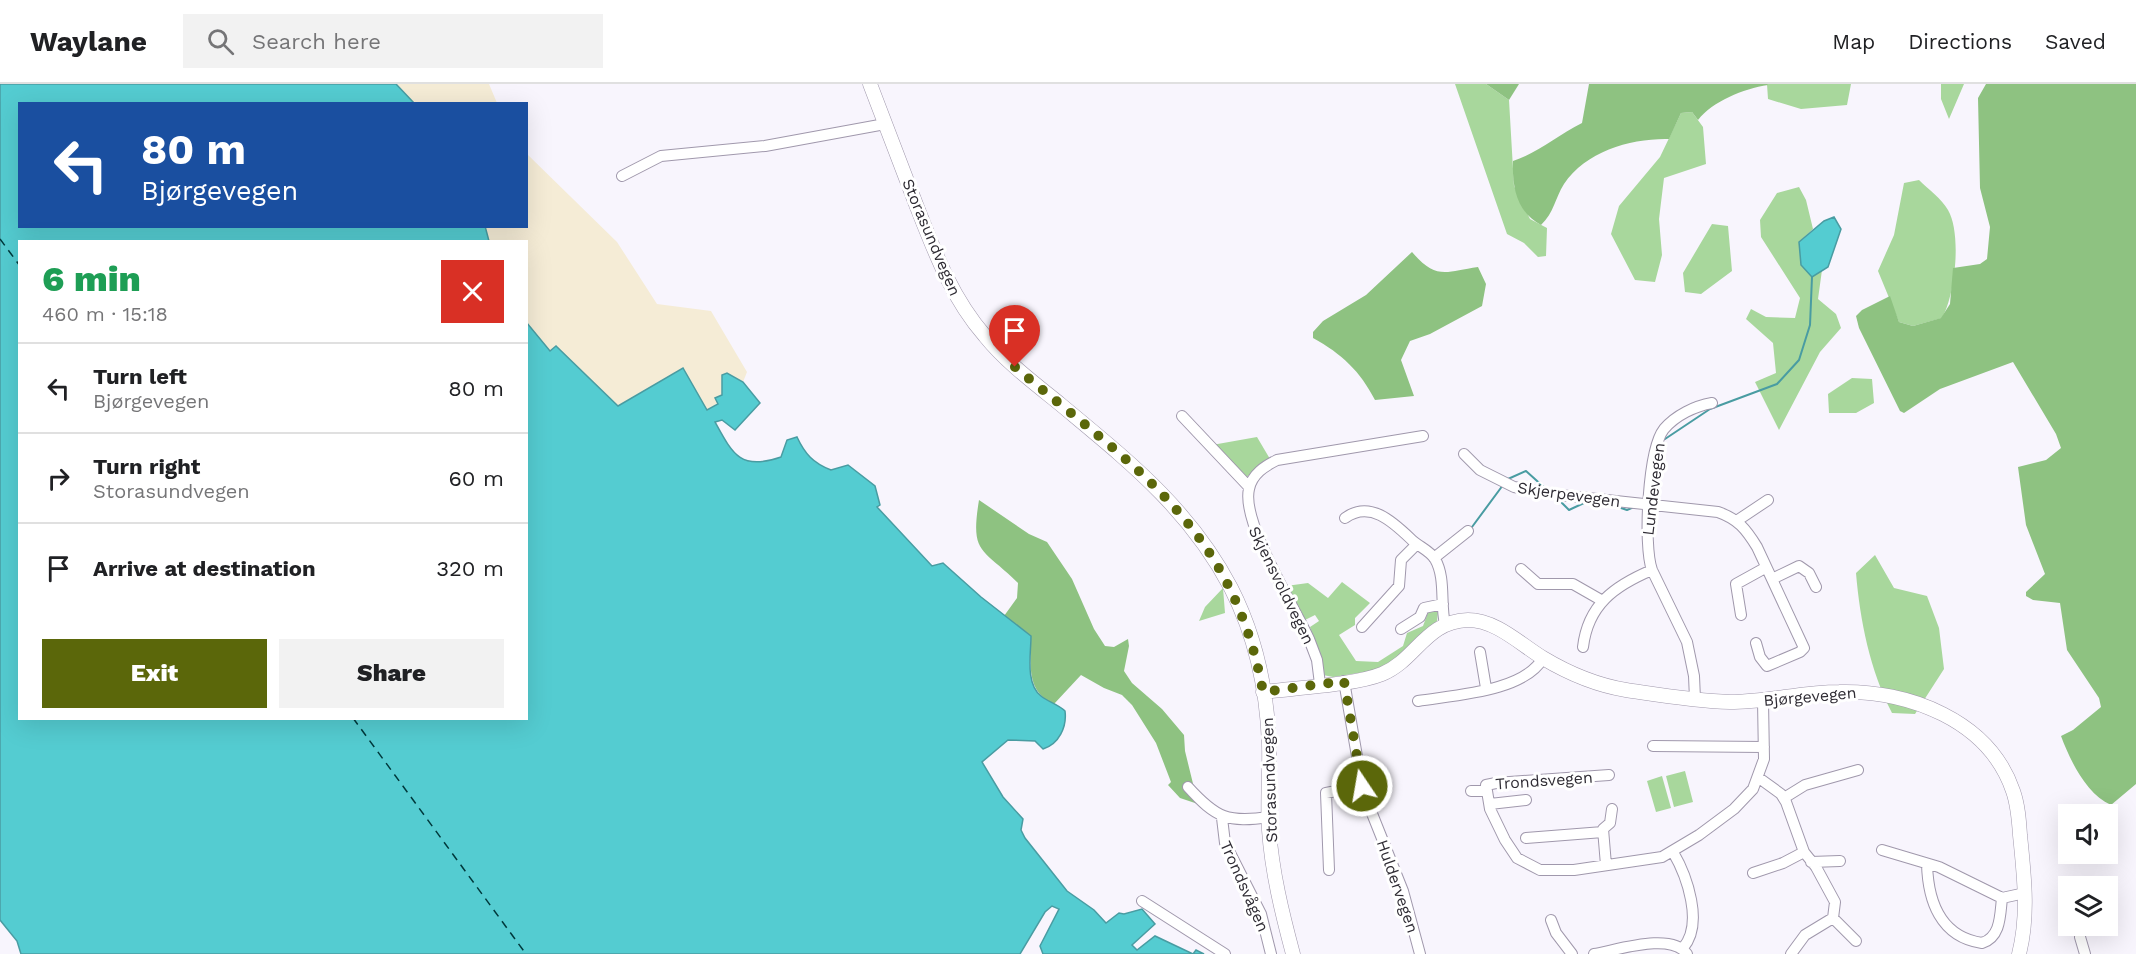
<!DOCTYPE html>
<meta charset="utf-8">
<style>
body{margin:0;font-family:"Work Sans",sans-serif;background:#f2f2f2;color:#202124;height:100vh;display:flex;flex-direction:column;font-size:22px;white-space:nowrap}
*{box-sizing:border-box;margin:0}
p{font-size:20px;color:#757577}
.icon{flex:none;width:33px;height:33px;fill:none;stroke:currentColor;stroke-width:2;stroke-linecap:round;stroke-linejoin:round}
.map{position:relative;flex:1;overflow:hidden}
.side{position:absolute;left:18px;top:156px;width:510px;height:480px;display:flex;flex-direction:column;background:#fff;border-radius:0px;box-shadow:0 6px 24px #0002}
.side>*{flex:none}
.hud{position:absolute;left:18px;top:18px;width:510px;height:126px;border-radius:0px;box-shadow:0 6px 24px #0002;background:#1a4fa0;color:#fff;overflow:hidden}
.fabs{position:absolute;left:2058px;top:720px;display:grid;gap:12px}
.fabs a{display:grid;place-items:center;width:60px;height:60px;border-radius:0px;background:#fff;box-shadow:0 6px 24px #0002;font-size:30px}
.pin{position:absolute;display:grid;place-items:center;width:51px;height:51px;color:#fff;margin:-62px -26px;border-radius:50% 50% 50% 0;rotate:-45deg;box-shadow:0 0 6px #0007}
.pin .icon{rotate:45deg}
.me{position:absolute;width:66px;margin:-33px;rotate:348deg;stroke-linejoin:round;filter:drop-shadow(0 0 4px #0008)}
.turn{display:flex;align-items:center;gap:21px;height:126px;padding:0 24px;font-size:27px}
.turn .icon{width:78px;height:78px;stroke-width:2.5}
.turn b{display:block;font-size:42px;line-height:51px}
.round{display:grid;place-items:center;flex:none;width:63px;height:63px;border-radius:0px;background:#f2f2f2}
.head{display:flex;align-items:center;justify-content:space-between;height:102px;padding:0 24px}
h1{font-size:36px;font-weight:800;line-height:45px;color:#1e9e55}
.primary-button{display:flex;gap:12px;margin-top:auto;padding:12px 24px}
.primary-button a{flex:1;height:69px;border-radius:0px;background:#5b670a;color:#fff;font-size:24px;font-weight:800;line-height:69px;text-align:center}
.primary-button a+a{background:#f2f2f2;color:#202124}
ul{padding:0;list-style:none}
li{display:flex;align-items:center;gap:18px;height:90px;padding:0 24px;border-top:2px solid #e0e0e0}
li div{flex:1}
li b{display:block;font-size:22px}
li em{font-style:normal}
header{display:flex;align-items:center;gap:36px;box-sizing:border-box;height:84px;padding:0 30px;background:#fff;border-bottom:2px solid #e0e0e0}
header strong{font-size:28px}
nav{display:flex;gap:33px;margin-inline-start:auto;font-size:21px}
.search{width:420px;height:54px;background:#f2f2f2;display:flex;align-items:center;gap:15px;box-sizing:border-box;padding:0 21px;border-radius:0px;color:#757577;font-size:22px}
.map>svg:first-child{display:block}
.industrial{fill:#f5ecd6}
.green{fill:#a8d79c}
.forest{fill:#8ec281}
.water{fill:#54ccd1;stroke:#499ca2;stroke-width:1.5}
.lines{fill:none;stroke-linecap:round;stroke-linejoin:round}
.stream{stroke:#499ca2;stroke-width:2}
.ferry{stroke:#00393c;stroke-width:1.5;stroke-dasharray:8 6;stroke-linecap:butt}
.street-casing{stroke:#a098ac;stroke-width:12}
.secondary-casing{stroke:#a098ac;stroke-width:15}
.street{stroke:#fff;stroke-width:10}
.secondary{stroke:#fff;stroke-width:14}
.route{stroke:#5b670a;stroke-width:10;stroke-dasharray:0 18}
.labels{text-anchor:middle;stroke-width:6;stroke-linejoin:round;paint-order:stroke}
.street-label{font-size:16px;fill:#2f2c34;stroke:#fff}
</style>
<header>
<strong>Waylane</strong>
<div class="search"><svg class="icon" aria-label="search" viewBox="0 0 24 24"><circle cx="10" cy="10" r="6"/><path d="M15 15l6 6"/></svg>Search here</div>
<nav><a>Map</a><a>Directions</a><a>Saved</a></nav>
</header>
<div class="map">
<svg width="2136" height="870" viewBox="0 0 2136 870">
<rect width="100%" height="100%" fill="#f8f5fd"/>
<path class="industrial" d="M 396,0 L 489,0 L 497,19 L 414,19 Z
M 527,70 L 617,158 L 657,220 L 711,227 L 747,288 L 743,298 L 727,289 L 723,294 L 722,312 L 715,314 L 718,319 L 707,326 L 682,285 L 618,322 L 556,262 L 550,268 L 527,239 L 526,158 L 489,157 L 484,146 L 485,143 L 526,142 Z"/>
<path class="green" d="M 1455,0 L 1486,0 L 1509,16 L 1514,102 L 1530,135 L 1547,144 L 1546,172 L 1538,173 L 1524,159 L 1507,150 Z
M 1767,0 L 1851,0 L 1847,21 L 1801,25 L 1768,15 Z
M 1941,0 L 1964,0 L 1949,35 L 1941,15 Z
M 1692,28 L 1703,43 L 1706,80 L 1664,94 L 1659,135 L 1662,171 L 1655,198 L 1635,196 L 1611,150 L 1619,122 L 1660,73 L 1681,29 Z
M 1919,96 C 1928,105 1942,115 1948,126 C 1962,150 1955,212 1942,234 L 1913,242 L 1899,238 L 1878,187 L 1894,151 L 1904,99 Z
M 1799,103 L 1806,116 L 1813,145 L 1799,158 L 1812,192 L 1822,186 L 1818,215 L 1836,230 L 1841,244 L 1820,268 L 1779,346 L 1755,298 L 1776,289 L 1773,259 L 1746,235 L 1751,225 L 1766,233 L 1795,234 L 1800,214 L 1761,153 L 1760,136 L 1777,109 Z
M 1712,140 L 1728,142 L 1732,187 L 1701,210 L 1685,208 L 1683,189 Z
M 1852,294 L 1872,295 L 1874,319 L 1856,329 L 1829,329 L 1828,310 Z
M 1257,353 L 1270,375 L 1245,394 L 1212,361 Z
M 1875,471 L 1894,504 L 1927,512 L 1939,544 L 1944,585 L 1915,630 L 1892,629 C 1870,586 1860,537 1856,489 Z
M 1342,498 L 1370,519 L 1355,534 L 1355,541 L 1339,551 L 1356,577 L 1378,578 L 1403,562 L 1407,549 L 1423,542 L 1429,526 L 1438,528 L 1437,537 L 1384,585 L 1333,593 L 1323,591 L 1310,543 L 1319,537 L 1315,531 L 1305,536 L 1286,502 L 1308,499 L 1328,514 Z
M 1223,504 L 1225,529 L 1199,537 L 1205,523 Z
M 1685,687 L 1693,718 L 1674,723 L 1666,692 Z
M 1662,692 L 1671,724 L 1656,728 L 1647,697 Z"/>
<path class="forest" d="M 1486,0 L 1519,0 L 1509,16 Z
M 1589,0 L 1767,0 L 1768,1 C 1743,5 1713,17 1698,36 L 1692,28 L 1681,29 L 1669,55 C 1632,54 1586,67 1564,100 C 1555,114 1554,129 1541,141 C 1517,128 1512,104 1513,77 C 1538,69 1558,51 1582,39 Z
M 1986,0 L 2136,0 L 2136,700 L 2111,721 C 2086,710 2070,676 2061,652 L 2073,646 L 2101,623 L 2099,614 L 2067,566 L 2060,519 L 2033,516 L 2026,512 L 2026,508 L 2045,490 L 2026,441 L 2018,383 L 2046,376 L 2061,364 L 2056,350 L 2013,278 L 1940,305 L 1904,329 L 1900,327 L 1859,244 L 1856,232 L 1862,226 L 1890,212 L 1899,238 L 1913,242 L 1941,234 L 1950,220 L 1953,184 L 1980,180 L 1987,175 L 1990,143 L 1980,104 L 1978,14 Z
M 1412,168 C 1436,196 1445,188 1478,183 L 1486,200 L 1482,222 L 1430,250 L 1410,257 L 1401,276 L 1414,312 L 1375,316 C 1360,287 1342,270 1313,254 L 1313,248 L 1323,237 L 1366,211 Z
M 979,416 L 1029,450 L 1047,458 L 1072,495 L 1094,545 L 1105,562 L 1114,563 L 1128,555 L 1129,562 L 1124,587 L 1132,599 L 1162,625 L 1184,651 L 1185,667 L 1198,720 L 1180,714 L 1168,701 L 1171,698 L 1156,659 L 1132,621 L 1122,611 L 1104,604 L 1081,591 L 1054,620 C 1025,608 1031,578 1031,552 L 1004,532 L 1017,514 L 1018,499 C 982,463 970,471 979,416 Z"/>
<path class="water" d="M 0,0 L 396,0 L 414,19 L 20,20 L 20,142 L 485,142 L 489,157 L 20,158 L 20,634 L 526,634 L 527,239 L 550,267 L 556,262 L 618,322 L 683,284 L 707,326 L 718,320 L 715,314 L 722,311 L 722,291 L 727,289 L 743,298 L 760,319 L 735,346 L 722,336 L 715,338 C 733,371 741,387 781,373 L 787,356 L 797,353 C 805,370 813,379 831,386 L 848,381 L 875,402 L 880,421 L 877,423 L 932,482 L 943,479 L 981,513 L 1031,552 C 1031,570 1025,599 1041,612 C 1048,618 1058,620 1065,627 C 1067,643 1059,660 1043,665 L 1035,657 L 1008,656 L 982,678 L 1003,713 L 1023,735 L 1021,746 L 1025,754 L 1067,807 L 1094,826 L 1106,839 L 1119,829 L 1124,830 L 1142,825 L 1155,840 L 1132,861 L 1137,866 L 1155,852 L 1193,870 L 1196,866 L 1204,870 L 1043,870 L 1040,862 L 1059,825 L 1052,822 L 1045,828 L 1020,870 L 21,870 L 17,857 L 0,836 Z
M 1834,133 L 1841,145 L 1828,183 L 1812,193 L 1801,181 L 1799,158 L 1824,137 Z"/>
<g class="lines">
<path class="stream" d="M 1665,355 L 1710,325 L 1777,300 L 1799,276 L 1810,241 L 1812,193
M 1508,395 L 1526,387 L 1546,405
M 1557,414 L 1569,426 L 1584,419
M 1615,422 L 1627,426 L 1634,423
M 1472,443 L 1503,401"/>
<path class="ferry" d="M 0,155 L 20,182
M 353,634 L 526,870"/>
<g class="street-casing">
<path id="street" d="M 622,92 L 661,72 L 765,62 L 885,40
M 1182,332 L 1249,403
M 1464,370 L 1480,386 L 1514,403 L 1560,411 L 1718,428 C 1738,435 1746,445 1757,463 L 1804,564 L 1800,568 L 1767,582 L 1760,573 L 1756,559
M 1345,434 C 1371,415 1395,440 1413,457 C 1420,463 1430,467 1435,475 C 1446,494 1440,520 1445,540
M 1738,436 L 1768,416
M 1434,474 L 1468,447
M 1521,485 L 1538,500 L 1573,500 L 1601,516
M 1772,495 L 1799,482 L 1809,489 L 1816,503
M 1741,531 L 1736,500 L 1765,484
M 1362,543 L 1399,502 L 1401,476 L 1417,460
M 1401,545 L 1420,533 L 1424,524 L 1443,520
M 1583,563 C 1588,521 1614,502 1652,486
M 1480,568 L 1486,604
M 1344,597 L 1363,707 L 1403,807 L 1420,870
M 1320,600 L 1317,576 L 1309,555 C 1294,522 1241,438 1249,405 C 1252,390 1265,382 1277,376 L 1423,352
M 1695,615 L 1694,592 L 1687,558 L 1652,486 C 1643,461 1648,365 1664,345 C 1676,331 1695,322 1712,319
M 1418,617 C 1454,611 1524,608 1543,574
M 1653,662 L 1764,663
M 1609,691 L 1496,699 L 1486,701 L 1490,725 L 1505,756 L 1517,774 L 1540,786 L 1574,786 L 1662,773 L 1699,751 L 1734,725 L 1753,705 L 1764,675 L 1763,617
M 1759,694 L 1781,710 L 1786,718 L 1804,768 L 1816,783 L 1835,818 L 1833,834 L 1805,851 L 1791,870
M 1188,703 C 1216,734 1228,739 1269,733
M 1471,707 L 1485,707
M 1784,714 L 1805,701 L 1858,686
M 1490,720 L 1526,716
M 1222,734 L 1225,759 L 1261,830 L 1271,870
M 1526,754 L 1603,748
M 1882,766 L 1939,783 L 2002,814 L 2025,809
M 1673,768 C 1687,792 1704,840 1683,864
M 1811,778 L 1840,777
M 1927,780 C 1928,816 1940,853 1982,859 C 2001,853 2000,831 2002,814
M 1606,781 L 1603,745 L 1610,739 L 1612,725
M 1329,786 L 1326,709 L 1362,702
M 1753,789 L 1783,779 L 1804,768
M 1142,817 L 1225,870
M 1833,834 L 1856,857
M 1551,836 L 1556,849 L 1572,870
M 2080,853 L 2085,870
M 1594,870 C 1618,866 1671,848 1687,870"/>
</g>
<g class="secondary-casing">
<path id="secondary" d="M 870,0 C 886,41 901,82 917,123 C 935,169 952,214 985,252 C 1006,278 1034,299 1060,320 C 1127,376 1189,424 1231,504 C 1255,551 1267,606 1269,660 C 1270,689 1267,717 1269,746 C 1272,788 1282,829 1293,870
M 1263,608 C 1294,604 1355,601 1382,590 C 1416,576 1426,537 1468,536 C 1496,536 1520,560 1543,574 C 1568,589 1596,601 1626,606 C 1660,611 1695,617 1730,618 C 1767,618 1802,608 1839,608 C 1908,606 1989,636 2013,707 C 2018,721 2019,736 2020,751 C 2024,791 2029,831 2019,870"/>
</g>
<use href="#street" class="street"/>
<use href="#secondary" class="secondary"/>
</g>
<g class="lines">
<path class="route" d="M 1015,283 C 1134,383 1233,443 1263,608 L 1344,597 L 1362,702"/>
</g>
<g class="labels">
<g class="street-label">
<text transform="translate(932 153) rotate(67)" y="6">Storasundvegen</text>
<text transform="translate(1653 405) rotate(-83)" y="6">Lundevegen</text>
<text transform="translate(1569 410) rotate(8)" y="6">Skjerpevegen</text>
<text transform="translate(1282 501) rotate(64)" y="6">Skjensvoldvegen</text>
<text transform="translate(1810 612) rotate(-5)" y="6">Bjørgevegen</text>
<text transform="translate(1269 696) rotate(-92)" y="6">Storasundvegen</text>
<text transform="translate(1544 696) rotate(-4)" y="6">Trondsvegen</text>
<text transform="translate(1245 802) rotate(66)" y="6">Trondsvågen</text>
<text transform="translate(1398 802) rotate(71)" y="6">Huldervegen</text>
</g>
</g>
</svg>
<div class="fabs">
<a><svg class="icon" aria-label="sound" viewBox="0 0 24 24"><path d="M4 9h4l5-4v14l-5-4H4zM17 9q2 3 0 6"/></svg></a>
<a><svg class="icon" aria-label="layers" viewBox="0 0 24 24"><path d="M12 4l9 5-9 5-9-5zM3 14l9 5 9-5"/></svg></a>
</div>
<div class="pin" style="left:1015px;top:283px;background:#d93025"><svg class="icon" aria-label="arrive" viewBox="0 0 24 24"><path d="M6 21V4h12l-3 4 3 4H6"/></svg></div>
<svg class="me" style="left:1362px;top:702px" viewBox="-20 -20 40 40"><circle r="17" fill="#5b670a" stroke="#fff" stroke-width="3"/><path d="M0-11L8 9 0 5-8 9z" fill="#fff"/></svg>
<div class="hud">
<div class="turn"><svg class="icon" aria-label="left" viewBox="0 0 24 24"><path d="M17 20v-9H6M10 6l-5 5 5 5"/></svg><div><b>80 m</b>Bjørgevegen</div></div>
</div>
<section class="side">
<div class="head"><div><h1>6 min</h1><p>460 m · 15:18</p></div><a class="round" style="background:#d93025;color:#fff"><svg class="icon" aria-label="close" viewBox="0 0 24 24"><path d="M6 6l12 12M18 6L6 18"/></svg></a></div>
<ul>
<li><svg class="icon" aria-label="left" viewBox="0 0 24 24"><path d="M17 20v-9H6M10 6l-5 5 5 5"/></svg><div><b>Turn left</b><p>Bjørgevegen</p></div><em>80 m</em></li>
<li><svg class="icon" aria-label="right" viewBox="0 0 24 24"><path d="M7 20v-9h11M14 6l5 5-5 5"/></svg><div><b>Turn right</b><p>Storasundvegen</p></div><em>60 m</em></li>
<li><svg class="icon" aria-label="arrive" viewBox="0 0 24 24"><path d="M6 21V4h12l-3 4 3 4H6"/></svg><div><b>Arrive at destination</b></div><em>320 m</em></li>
</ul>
<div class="primary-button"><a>Exit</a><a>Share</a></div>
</section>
</div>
